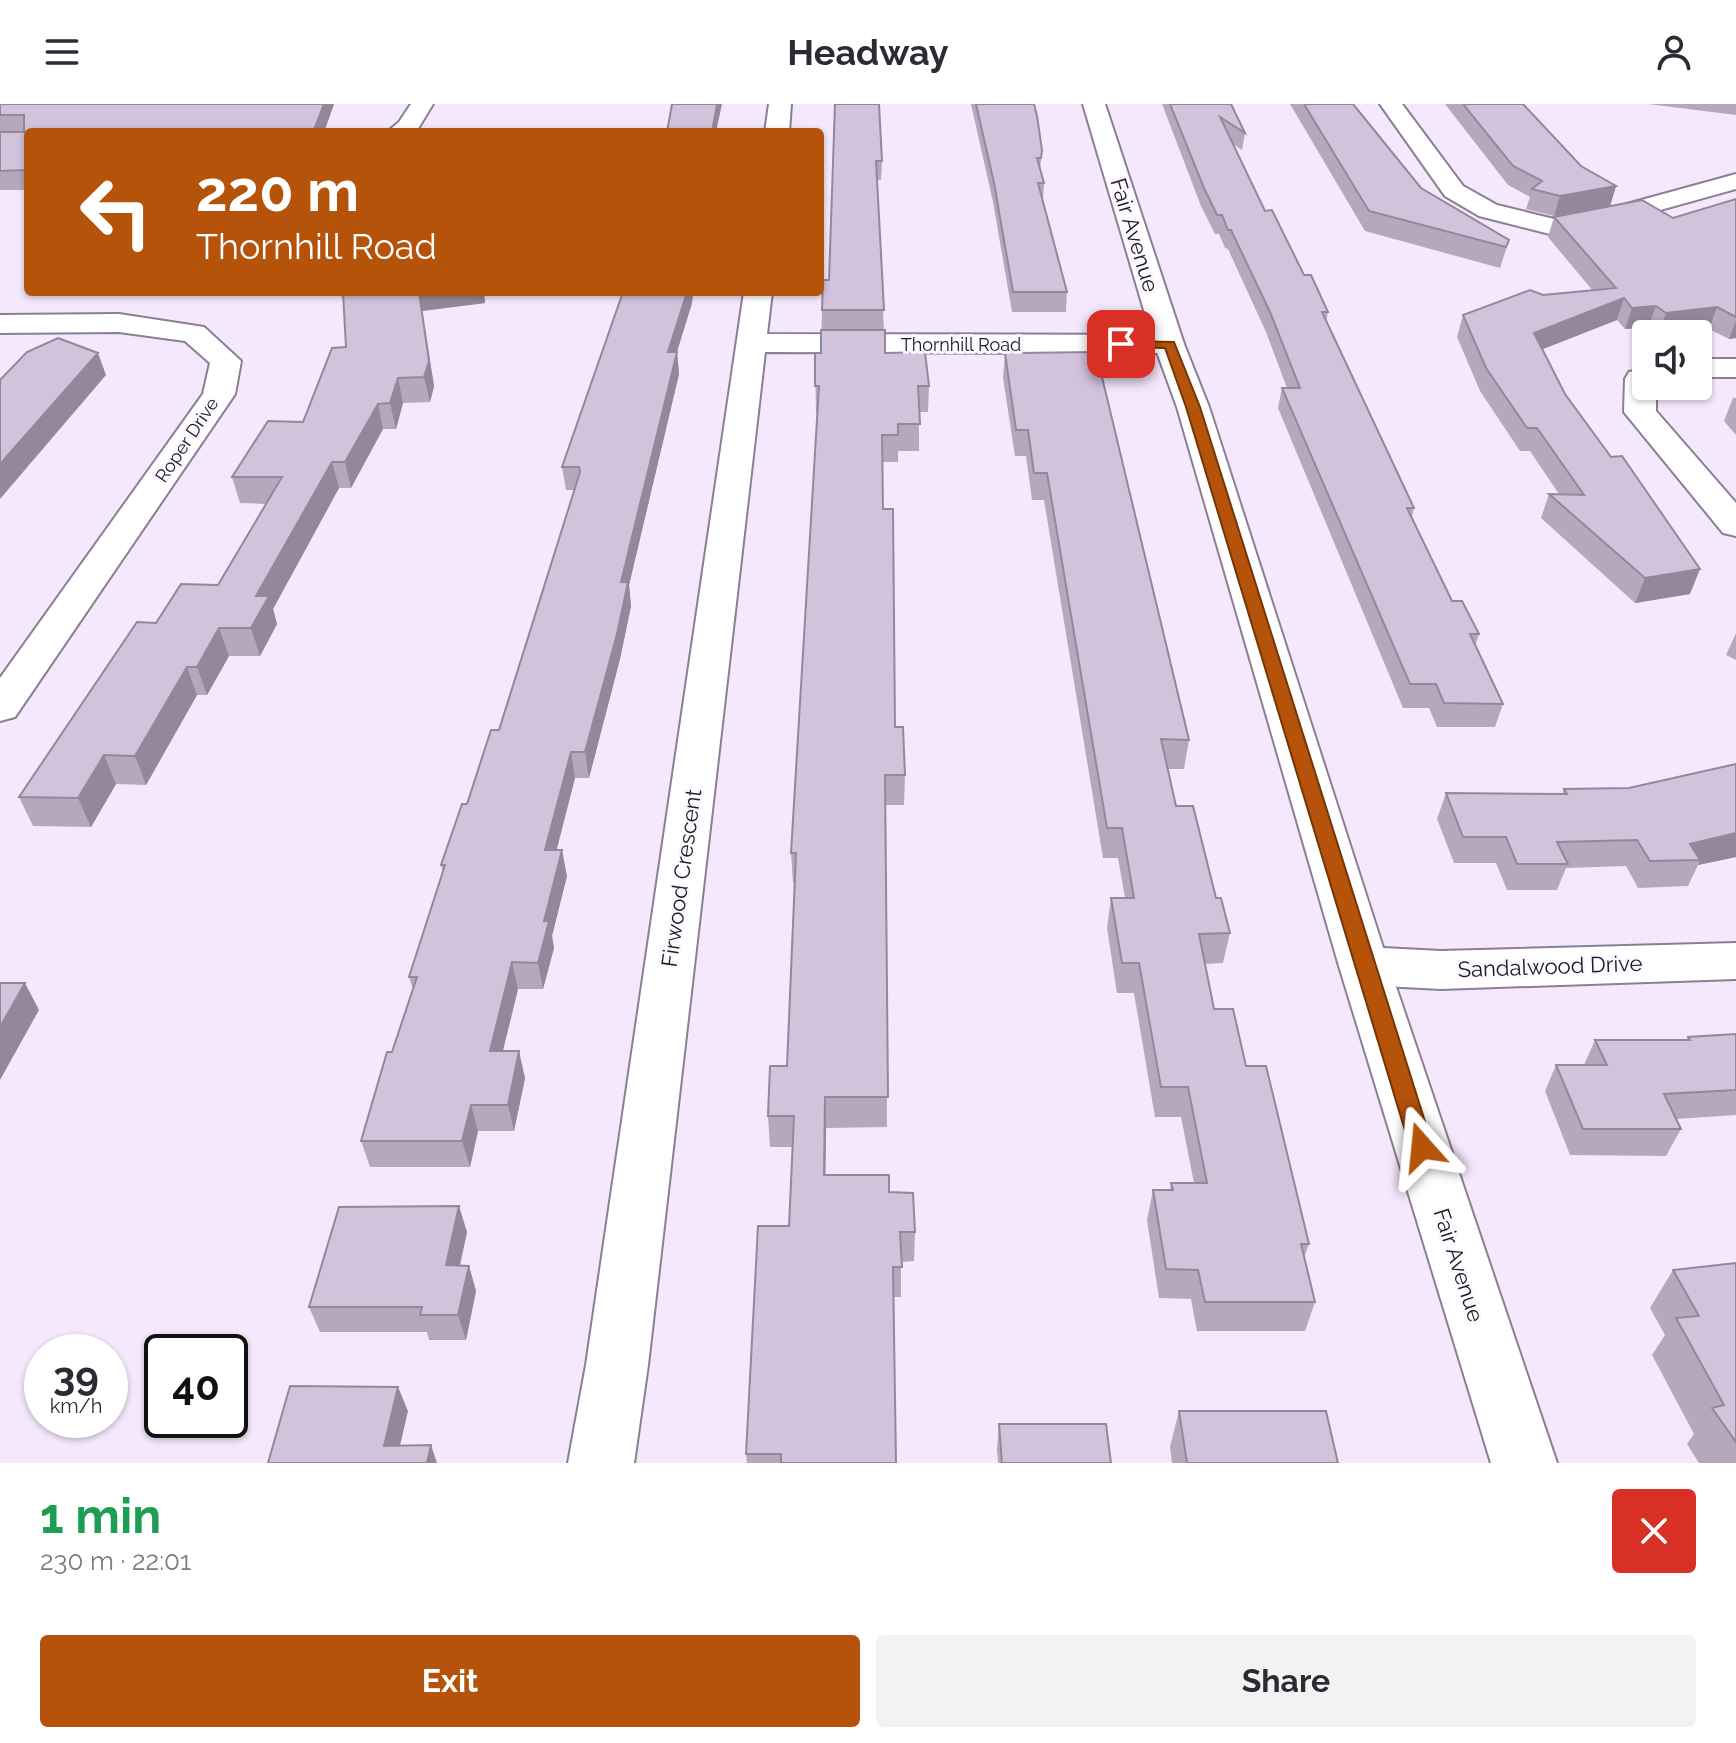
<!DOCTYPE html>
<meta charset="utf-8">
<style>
body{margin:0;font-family:Raleway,sans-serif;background:#f2f2f3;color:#2b2b33;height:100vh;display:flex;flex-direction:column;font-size:30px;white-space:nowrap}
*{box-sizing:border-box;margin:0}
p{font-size:26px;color:#7c7c81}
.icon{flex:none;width:44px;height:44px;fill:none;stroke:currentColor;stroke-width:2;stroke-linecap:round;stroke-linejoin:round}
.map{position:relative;height:1359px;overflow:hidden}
.drawer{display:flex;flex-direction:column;background:#fff;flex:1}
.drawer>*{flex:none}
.guide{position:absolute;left:24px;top:24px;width:800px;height:168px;border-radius:8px;box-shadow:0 2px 6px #0004;background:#b45309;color:#fff;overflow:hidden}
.controls{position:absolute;left:1632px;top:216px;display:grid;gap:16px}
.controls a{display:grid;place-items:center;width:80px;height:80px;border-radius:8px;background:#fff;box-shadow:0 2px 6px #0004;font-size:40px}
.speed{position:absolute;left:24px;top:1230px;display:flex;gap:16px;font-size:40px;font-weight:700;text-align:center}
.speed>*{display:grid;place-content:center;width:104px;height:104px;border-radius:50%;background:#fff;box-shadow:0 2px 6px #0004;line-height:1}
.speed small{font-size:20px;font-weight:400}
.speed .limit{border:4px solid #111;border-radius:12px;background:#fff;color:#111}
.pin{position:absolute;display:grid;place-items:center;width:68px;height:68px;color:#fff;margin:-34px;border-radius:16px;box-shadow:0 4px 12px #0006}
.me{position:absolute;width:88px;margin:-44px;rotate:342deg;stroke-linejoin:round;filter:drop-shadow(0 0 6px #0008)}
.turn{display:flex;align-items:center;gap:28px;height:168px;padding:0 40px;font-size:36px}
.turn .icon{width:104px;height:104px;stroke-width:2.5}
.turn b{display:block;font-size:56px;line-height:68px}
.round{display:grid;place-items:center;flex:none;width:84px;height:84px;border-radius:8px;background:#f2f2f3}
.overview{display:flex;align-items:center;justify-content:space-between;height:136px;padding:0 40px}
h1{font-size:48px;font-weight:700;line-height:60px;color:#1e9e55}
.button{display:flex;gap:16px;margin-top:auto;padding:16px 40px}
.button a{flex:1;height:92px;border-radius:8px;background:#b45309;color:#fff;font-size:32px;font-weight:700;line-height:92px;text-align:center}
.button a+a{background:#f2f2f3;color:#2b2b33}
header{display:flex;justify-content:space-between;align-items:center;height:104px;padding:0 40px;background:#fff;font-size:36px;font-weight:700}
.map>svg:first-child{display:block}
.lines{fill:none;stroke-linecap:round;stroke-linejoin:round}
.street-casing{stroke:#8c7e95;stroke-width:4}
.secondary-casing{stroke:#8c7e95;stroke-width:4}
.street{fill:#fff;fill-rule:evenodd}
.secondary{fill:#fff;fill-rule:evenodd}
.wall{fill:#b5a8bd}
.shaded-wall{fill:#93889a}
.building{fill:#d2c3dc;stroke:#93889a;stroke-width:2}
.route{fill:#b45309;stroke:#753606;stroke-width:2}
.labels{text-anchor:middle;stroke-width:6;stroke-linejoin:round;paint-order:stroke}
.far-street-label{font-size:18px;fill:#1f1922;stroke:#fcf9ff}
.street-label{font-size:22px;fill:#1f1922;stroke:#fcf9ff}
</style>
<header><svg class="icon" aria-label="menu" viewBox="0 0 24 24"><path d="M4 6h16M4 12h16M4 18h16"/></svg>Headway<svg class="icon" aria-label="person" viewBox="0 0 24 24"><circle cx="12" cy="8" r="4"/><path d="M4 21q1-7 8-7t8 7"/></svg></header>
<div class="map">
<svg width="1736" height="1359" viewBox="0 0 1736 1359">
<rect width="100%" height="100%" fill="#f4e8fd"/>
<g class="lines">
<g class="street-casing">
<path id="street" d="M 411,0 L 433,0 L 416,28 L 387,28 L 399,18 Z
M 769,0 L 791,0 L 789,28 L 765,28 Z
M 1380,0 L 1402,0 L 1463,82 L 1497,101 L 1554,115 L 1605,106 L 1736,70 L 1736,85 L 1617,118 L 1554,131 L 1479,112 L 1445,92 Z
M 744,188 L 772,188 L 767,230 L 1169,231 L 1180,234 L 1184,240 L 1180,246 L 1169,249 L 765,248 L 648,1261 L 634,1359 L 568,1359 L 586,1261 Z
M 119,210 L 204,223 L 241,257 L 235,290 L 15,613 L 0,617 L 0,574 L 203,290 L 210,259 L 185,237 L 119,228 L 0,229 L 0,211 Z
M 1698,255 L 1736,255 L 1736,273 L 1698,273 Z
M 1646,265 L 1646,282 L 1656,282 L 1656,307 L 1736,399 L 1736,432 L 1723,429 L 1624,308 L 1625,275 L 1629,268 Z
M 1736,839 L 1736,875 L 1441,885 L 1364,881 L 1346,875 L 1339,862 L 1346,849 L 1364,843 L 1441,847 Z"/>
</g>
<g class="secondary-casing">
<path id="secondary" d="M 1083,0 L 1105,0 L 1184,240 L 1209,303 L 1389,862 L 1557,1359 L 1491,1359 L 1339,862 L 1177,303 L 1154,240 Z"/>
</g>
<use href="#street" class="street"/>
<use href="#secondary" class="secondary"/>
</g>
<path class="wall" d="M 0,0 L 334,0 L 324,28 L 28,28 L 28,86 L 0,86 Z
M 835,0 L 882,57 L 881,76 L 877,76 L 885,249 L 929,282 L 928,308 L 919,308 L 919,347 L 898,347 L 898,358 L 882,358 L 883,405 L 895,623 L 905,671 L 904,701 L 885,701 L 887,1023 L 826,1024 L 825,1071 L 889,1088 L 915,1128 L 914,1157 L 901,1158 L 901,1193 L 894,1193 L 896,1359 L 747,1359 L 746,1350 L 789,1122 L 793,1043 L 770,1043 L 768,1012 L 787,962 L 795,779 L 793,779 L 791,749 L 818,309 L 816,309 L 815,249 L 821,249 L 822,206 L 829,176 Z
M 971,0 L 1034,0 L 1042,46 L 1040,66 L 1044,79 L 1043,96 L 1067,188 L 1066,208 L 1012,208 L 993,98 Z
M 1162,0 L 1231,0 L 1245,29 L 1242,46 L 1233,40 L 1265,107 L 1328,208 L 1326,219 L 1414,404 L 1412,413 L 1452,497 L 1479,530 L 1475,542 L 1503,600 L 1495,623 L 1437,623 L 1429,604 L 1403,604 L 1278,304 L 1282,284 L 1287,284 L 1266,228 L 1228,145 L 1225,144 L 1219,130 L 1215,130 L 1201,102 Z
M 1290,0 L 1353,0 L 1421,84 L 1509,136 L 1500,164 L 1365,127 Z
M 1445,0 L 1523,0 L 1581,62 L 1616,82 L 1610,102 L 1554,112 L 1526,105 L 1530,93 L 1508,81 Z
M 1648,0 L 1736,0 L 1736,11 Z
M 1736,95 L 1736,234 L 1729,235 L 1709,225 L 1662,230 L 1658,230 L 1648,223 L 1625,225 L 1617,216 L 1542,245 L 1565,290 L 1690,490 L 1635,499 L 1541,414 L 1549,390 L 1559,390 L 1530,347 L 1520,347 L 1480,287 L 1457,233 L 1463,211 L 1543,191 L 1593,187 L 1548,133 L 1554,113 L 1673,114 Z
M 324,188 L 484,188 L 485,199 L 422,207 L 434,282 L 430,298 L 403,299 L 396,325 L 383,325 L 351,384 L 339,384 L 273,505 L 277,520 L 260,552 L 229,552 L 207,591 L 197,591 L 146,681 L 116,680 L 91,723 L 33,722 L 19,693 L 156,519 L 218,481 L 266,400 L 240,399 L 232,373 L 303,318 L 346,243 L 343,193 Z
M 623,188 L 693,188 L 692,199 L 677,248 L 679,270 L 629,481 L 631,502 L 620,555 L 589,674 L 575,674 L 556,746 L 567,772 L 552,832 L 554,844 L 543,885 L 518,885 L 503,947 L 525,974 L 514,1027 L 478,1027 L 470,1063 L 370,1063 L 361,1037 L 413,885 L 409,873 L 443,769 L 441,761 L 499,626 L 574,386 L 566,386 L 562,363 Z
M 1005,249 L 1189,636 L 1184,665 L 1168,665 L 1176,702 L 1230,829 L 1223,859 L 1205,860 L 1214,905 L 1246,962 L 1309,1140 L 1304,1154 L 1315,1198 L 1305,1227 L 1197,1227 L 1191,1195 L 1159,1194 L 1147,1116 L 1153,1086 L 1170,1086 L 1171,1079 L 1194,1079 L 1181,1013 L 1155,1013 L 1134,889 L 1117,889 L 1107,824 L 1111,794 L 1125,794 L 1118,754 L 1103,754 L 1044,396 L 1032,396 L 1026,352 L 1015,352 L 1003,274 Z
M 1733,294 L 1736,294 L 1736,331 L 1724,317 Z
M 1736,529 L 1736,556 L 1726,551 Z
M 1564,685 L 1736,753 L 1698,761 L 1688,782 L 1638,784 L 1626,762 L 1566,764 L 1557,786 L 1507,786 L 1496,759 L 1454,759 L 1437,715 L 1446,689 L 1562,690 Z
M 1736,930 L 1736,1011 L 1676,1015 L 1681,1025 L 1666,1052 L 1570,1051 L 1545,987 L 1556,961 L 1584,961 L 1595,936 L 1687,936 L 1688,933 Z
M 467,1128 L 460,1162 L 469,1162 L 476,1187 L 466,1236 L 429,1236 L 427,1228 L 320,1228 L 309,1203 Z
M 1736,1159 L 1736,1359 L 1699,1359 L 1687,1340 L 1694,1330 L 1652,1251 L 1665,1231 L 1650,1204 L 1673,1166 Z
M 1179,1307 L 1338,1359 L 1172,1359 L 1170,1343 Z
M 999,1320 L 1111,1359 L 998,1359 L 997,1345 Z"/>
<path class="shaded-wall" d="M 324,0 L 334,0 L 324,28 L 313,28 Z
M 717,0 L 722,0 L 716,28 L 712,28 Z
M 1616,82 L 1610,102 L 1554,112 L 1560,92 Z
M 419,188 L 484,188 L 485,199 L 422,207 L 434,282 L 430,298 L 424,273 Z
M 687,188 L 693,188 L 692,199 L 670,270 L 668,248 Z
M 1624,194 L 1617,216 L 1528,251 L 1534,229 Z
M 1656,202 L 1648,223 L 1625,225 L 1632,204 Z
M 1717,203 L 1709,225 L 1658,230 L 1666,209 Z
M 1736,216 L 1736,234 L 1729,235 Z
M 677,248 L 679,270 L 629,481 L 631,502 L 620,555 L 589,674 L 585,648 L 621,478 Z
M 98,249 L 106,271 L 0,395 L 0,360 Z
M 398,274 L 403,299 L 396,325 L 390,299 Z
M 378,300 L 383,325 L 351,384 L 345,358 Z
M 332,358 L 339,384 L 273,505 L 277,520 L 260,552 L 251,524 L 256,492 Z
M 1700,465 L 1690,490 L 1635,499 L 1645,474 Z
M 219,524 L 229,552 L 207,591 L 197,563 Z
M 187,563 L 197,591 L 146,681 L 135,652 Z
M 571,648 L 575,674 L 550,772 L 545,746 Z
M 104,651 L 116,680 L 91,723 L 78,694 Z
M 1736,729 L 1736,753 L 1698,761 L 1700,756 L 1690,740 Z
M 562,746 L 567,772 L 552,832 L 554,844 L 543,885 L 538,859 L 544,817 Z
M 512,858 L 518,885 L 496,974 L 490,947 Z
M 25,879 L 39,906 L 0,976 L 0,923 Z
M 519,947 L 525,974 L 514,1027 L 508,1001 Z
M 825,993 L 826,1024 L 825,1101 L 824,1071 Z
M 471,1001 L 478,1027 L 470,1063 L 462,1037 Z
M 459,1102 L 467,1128 L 454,1187 L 446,1161 Z
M 469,1162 L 476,1187 L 466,1236 L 458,1211 Z
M 398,1283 L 408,1307 L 396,1359 L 384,1342 Z
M 431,1341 L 437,1359 L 427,1359 Z"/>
<path class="building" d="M 0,0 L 324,0 L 313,28 L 28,28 L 28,66 L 0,67 L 0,28 L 24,28 L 24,11 L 0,11 Z
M 672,0 L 717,0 L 712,28 L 667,28 Z
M 835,0 L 879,0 L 882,57 L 876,57 L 884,206 L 822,206 L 823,176 L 829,176 Z
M 976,0 L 1034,0 L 1037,12 L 1042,46 L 1041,54 L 1037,54 L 1044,79 L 1038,79 L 1067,188 L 1013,188 L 994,79 Z
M 1170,0 L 1231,0 L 1245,29 L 1220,13 L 1265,107 L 1272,106 L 1304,171 L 1311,171 L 1328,208 L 1322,208 L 1414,404 L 1407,404 L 1452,497 L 1462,497 L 1479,530 L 1470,530 L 1503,600 L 1444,599 L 1436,580 L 1410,580 L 1282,284 L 1300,284 L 1270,208 L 1231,126 L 1228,126 L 1222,111 L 1217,111 L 1204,84 Z
M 1304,0 L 1353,0 L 1421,84 L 1509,136 L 1506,143 L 1369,107 Z
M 1463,0 L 1523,0 L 1581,62 L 1616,82 L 1560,92 L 1532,85 L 1542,77 L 1513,62 Z
M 1736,95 L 1736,213 L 1717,203 L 1666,209 L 1656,202 L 1632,204 L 1624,194 L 1534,229 L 1565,290 L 1611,353 L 1622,352 L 1700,465 L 1645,474 L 1549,390 L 1584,391 L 1537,324 L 1527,324 L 1486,264 L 1463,211 L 1530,186 L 1543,191 L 1616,184 L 1554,113 L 1642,96 L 1673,114 Z
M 343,188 L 419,188 L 429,257 L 424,273 L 398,274 L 390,299 L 378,300 L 345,358 L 332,358 L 256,492 L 269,492 L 251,524 L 219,524 L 197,563 L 187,563 L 135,652 L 104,651 L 78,694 L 19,693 L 137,518 L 156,519 L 181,480 L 218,481 L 282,373 L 232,373 L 268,317 L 303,318 L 332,244 L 346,243 Z
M 623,188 L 687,188 L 668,248 L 677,248 L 621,478 L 628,478 L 617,530 L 585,648 L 571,648 L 545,746 L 562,746 L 544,817 L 549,817 L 538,859 L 512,858 L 490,947 L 519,947 L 508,1001 L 471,1001 L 462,1037 L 361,1037 L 387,948 L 392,948 L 417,873 L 409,873 L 445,761 L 441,761 L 462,700 L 467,700 L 491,626 L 499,626 L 580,368 L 579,363 L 562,363 Z
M 821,226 L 885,226 L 885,249 L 925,248 L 929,282 L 918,282 L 920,320 L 898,320 L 898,331 L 882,331 L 883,405 L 893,405 L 895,623 L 903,623 L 905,671 L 885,671 L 888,993 L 825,993 L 824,1071 L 889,1071 L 889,1088 L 913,1089 L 915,1128 L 900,1128 L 902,1163 L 893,1163 L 896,1359 L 781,1359 L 781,1350 L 746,1350 L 758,1122 L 789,1122 L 794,1012 L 768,1012 L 770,962 L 787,962 L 796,749 L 791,749 L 819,282 L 815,282 L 815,249 L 821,249 Z
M 58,234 L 98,249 L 0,360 L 0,276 L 27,248 Z
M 1096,248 L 1189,636 L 1161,635 L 1176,702 L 1193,702 L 1216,794 L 1221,794 L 1230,829 L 1199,830 L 1214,905 L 1233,905 L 1246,962 L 1266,962 L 1309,1140 L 1301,1140 L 1315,1198 L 1205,1198 L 1198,1166 L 1166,1165 L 1153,1086 L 1173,1086 L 1171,1079 L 1207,1079 L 1188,983 L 1161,983 L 1139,859 L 1122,859 L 1111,794 L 1134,794 L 1122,724 L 1107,724 L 1047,369 L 1034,369 L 1028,326 L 1016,326 L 1005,249 Z
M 1736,660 L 1736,729 L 1690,740 L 1700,756 L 1650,757 L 1637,736 L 1557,738 L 1568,760 L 1517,760 L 1506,733 L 1463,733 L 1446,689 L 1567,690 L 1564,685 L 1629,684 Z
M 0,879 L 25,879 L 0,923 Z
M 1736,930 L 1736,986 L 1664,990 L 1681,1025 L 1583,1025 L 1556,961 L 1607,961 L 1595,936 L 1690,936 L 1688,933 Z
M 459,1102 L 446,1161 L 469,1162 L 458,1211 L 420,1211 L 422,1203 L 309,1203 L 339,1103 Z
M 1736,1159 L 1736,1338 L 1712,1304 L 1724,1301 L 1676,1214 L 1699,1212 L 1673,1166 Z
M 290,1282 L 398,1283 L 384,1342 L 431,1341 L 427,1359 L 268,1359 Z
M 1179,1307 L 1326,1307 L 1338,1359 L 1187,1359 Z
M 999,1320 L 1106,1320 L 1111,1359 L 1002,1359 Z"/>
<path class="route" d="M 1121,237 L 1174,238 L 1200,303 L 1433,1043 L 1430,1050 L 1422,1053 L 1414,1050 L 1410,1043 L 1186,303 L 1165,244 L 1116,243 L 1114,240 Z"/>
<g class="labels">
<g class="far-street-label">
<text x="961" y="247">Thornhill Road</text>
<text transform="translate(187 336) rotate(-56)" y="6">Roper Drive</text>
</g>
<g class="street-label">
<text transform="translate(1135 131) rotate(73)" y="8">Fair Avenue</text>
<text transform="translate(681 774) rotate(-82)" y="8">Firwood Crescent</text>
<text transform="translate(1550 862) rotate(-2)" y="8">Sandalwood Drive</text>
<text transform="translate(1459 1161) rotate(72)" y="8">Fair Avenue</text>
</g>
</g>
</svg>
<div class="controls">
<a><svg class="icon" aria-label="sound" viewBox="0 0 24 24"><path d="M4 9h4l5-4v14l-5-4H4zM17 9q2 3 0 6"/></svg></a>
</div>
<div class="speed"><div>39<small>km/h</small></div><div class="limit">40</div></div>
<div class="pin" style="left:1121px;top:240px;background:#d93025"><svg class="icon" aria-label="arrive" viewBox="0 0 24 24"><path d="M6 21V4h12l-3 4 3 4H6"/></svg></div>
<svg class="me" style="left:1422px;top:1043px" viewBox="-20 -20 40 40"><path d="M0-17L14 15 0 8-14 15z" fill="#b45309" stroke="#fff" stroke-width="4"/></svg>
<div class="guide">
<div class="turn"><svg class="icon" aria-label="left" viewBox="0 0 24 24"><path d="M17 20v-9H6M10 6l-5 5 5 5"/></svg><div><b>220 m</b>Thornhill Road</div></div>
</div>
</div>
<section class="drawer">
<div class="overview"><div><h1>1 min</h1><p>230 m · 22:01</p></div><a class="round" style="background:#d93025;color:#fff"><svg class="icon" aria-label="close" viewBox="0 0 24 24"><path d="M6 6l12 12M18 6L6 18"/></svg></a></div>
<div class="button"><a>Exit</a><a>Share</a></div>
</section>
